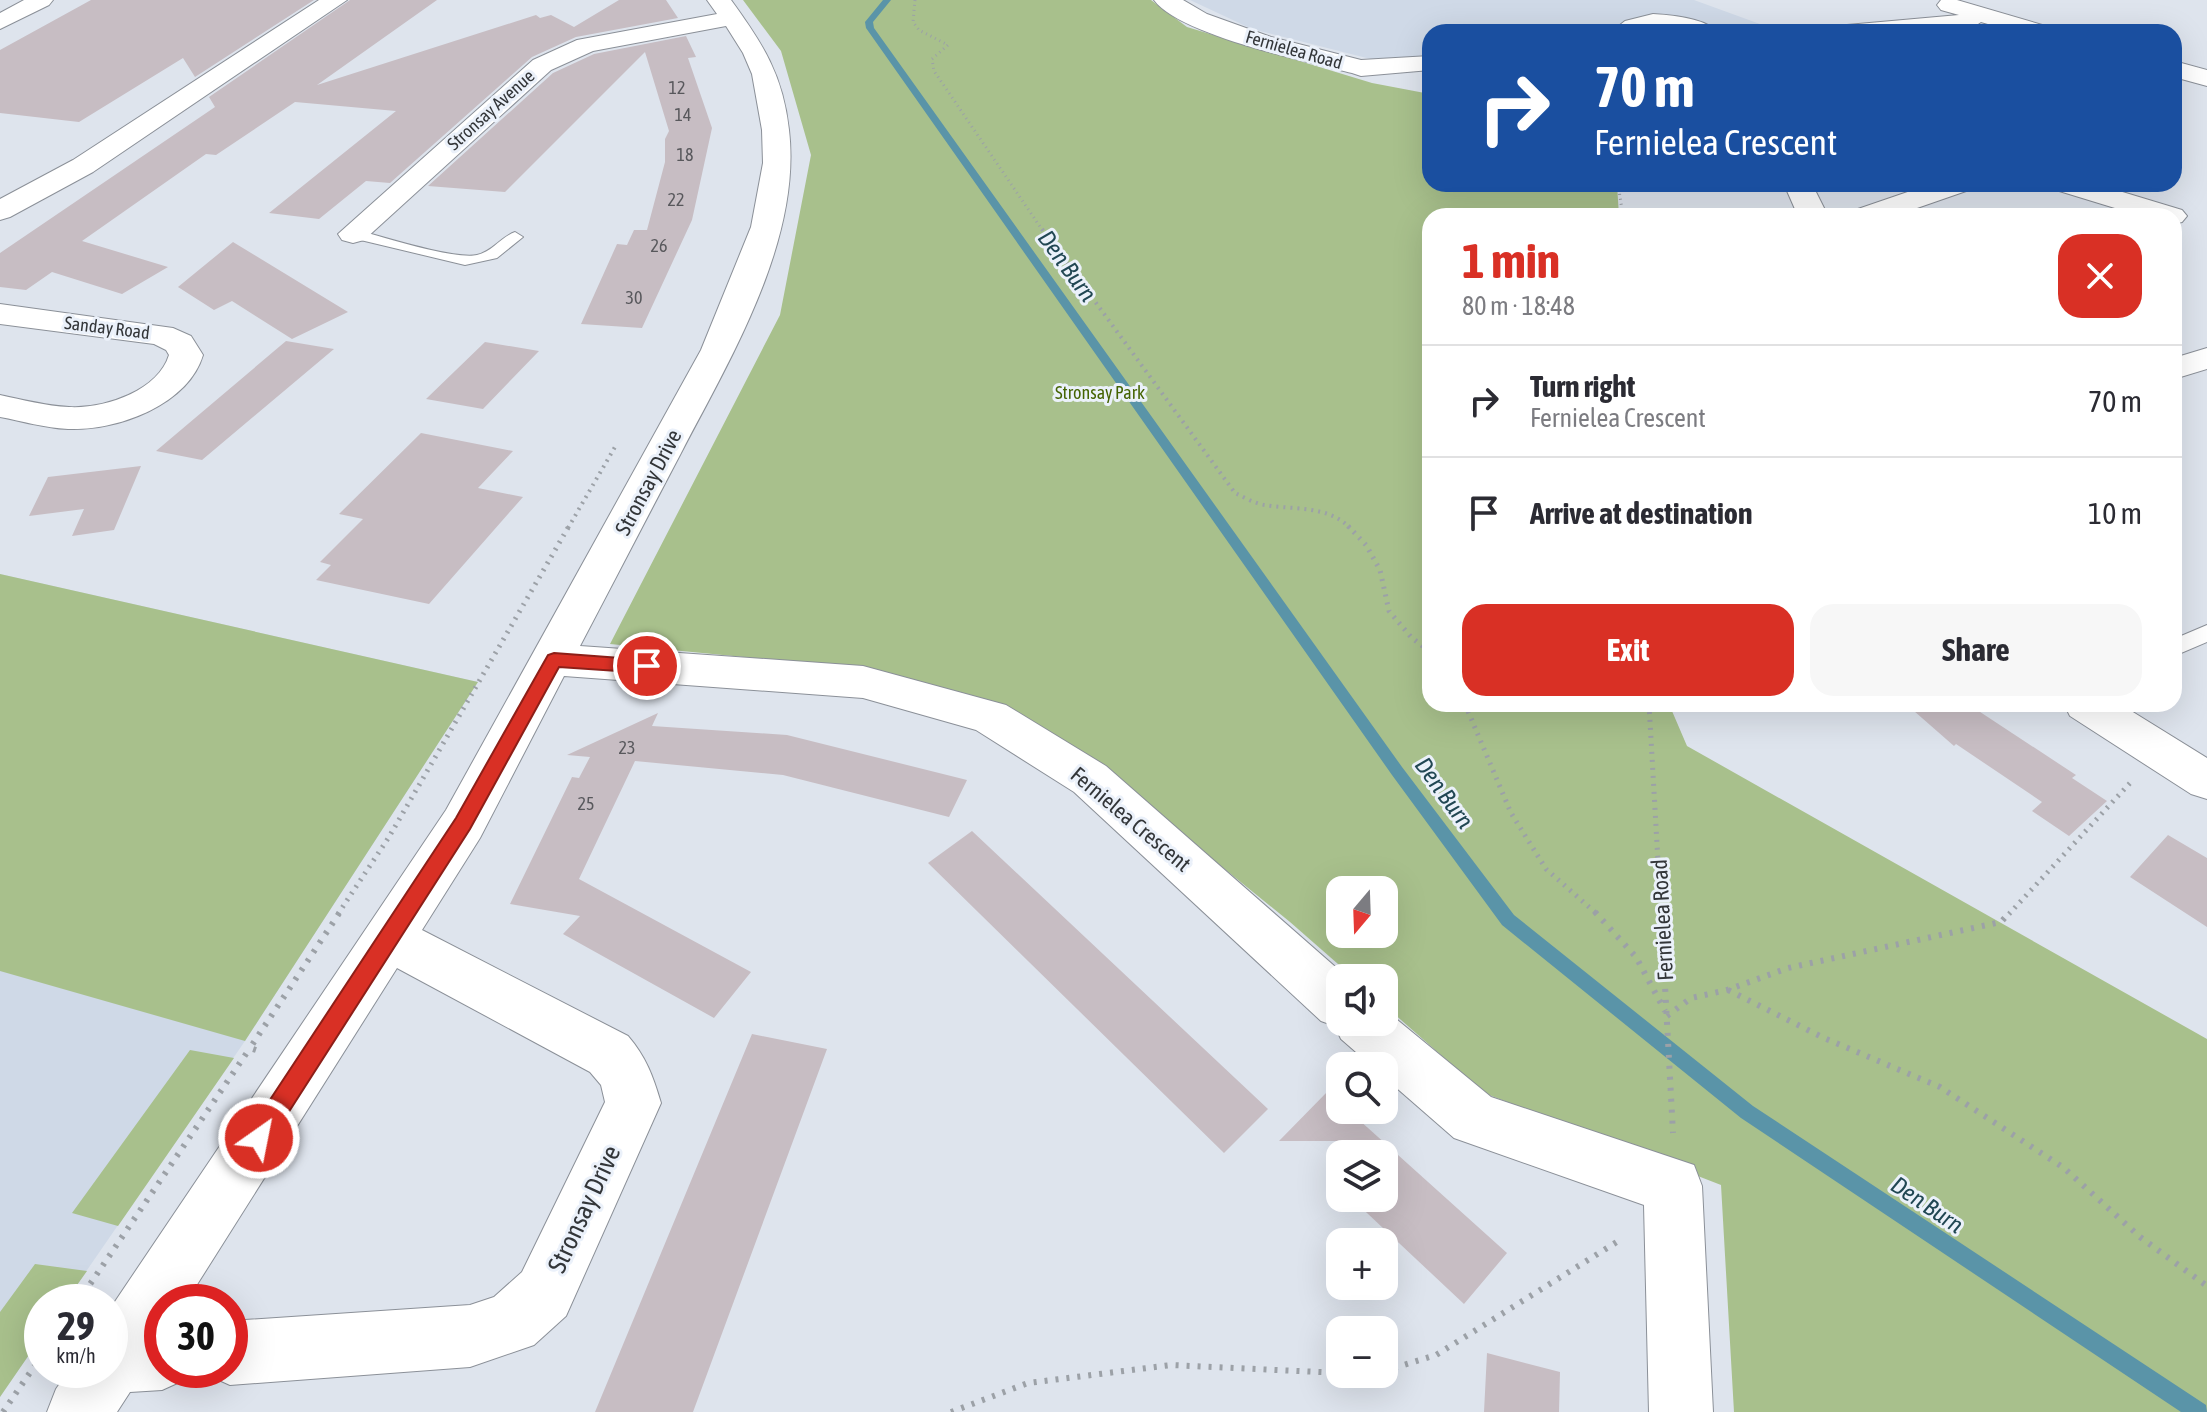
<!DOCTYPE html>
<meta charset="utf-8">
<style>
body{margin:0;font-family:"Asap Condensed",sans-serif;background:#f7f7f7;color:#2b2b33;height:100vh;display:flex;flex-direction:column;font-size:30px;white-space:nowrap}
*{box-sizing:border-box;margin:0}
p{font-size:26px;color:#7c7c81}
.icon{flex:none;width:44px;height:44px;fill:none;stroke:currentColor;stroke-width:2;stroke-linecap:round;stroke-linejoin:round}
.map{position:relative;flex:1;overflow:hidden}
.panel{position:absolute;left:1422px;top:208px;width:760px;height:504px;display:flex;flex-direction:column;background:#fff;border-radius:24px;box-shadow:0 8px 32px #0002}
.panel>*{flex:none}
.top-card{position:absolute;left:1422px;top:24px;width:760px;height:168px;border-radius:24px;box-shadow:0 8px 32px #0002;background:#1a4fa0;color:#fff;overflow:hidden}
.needle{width:52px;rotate:199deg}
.fabs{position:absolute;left:1326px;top:876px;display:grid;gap:16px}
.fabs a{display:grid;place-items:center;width:72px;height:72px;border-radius:16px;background:#fff;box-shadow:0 8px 32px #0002;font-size:40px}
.speed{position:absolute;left:24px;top:1284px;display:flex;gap:16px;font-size:40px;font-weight:700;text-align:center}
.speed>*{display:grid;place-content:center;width:104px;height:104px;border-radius:50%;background:#fff;box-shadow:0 8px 32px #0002;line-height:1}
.speed small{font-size:20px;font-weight:400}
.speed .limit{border:12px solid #d22;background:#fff;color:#111}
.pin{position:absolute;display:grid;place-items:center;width:68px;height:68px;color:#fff;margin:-34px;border:4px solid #fff;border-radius:50%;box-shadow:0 2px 8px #0007}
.me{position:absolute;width:88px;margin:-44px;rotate:33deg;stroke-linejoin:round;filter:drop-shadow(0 0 6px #0008)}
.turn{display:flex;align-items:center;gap:28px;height:168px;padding:0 40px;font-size:36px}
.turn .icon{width:104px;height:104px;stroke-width:2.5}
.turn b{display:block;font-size:56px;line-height:68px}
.round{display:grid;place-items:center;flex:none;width:84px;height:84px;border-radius:24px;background:#f7f7f7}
.summary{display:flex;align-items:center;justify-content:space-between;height:136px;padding:0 40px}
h1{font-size:48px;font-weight:700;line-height:60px;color:#d93025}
.cta{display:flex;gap:16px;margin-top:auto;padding:16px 40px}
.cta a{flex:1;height:92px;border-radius:24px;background:#d93025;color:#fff;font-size:32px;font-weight:700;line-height:92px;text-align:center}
.cta a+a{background:#f7f7f7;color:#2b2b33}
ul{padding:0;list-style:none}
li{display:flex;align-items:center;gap:24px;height:112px;padding:0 40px;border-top:2px solid #e1e1e2}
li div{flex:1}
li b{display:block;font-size:30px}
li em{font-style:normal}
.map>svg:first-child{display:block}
.built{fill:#cfd9e7}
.green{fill:#a8c08c;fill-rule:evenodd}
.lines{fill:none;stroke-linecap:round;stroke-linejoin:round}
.stream{fill:#5a94a8;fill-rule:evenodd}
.building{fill:#c7bdc3}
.service-casing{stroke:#8b9098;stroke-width:2}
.minor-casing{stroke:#8b9098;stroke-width:2}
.path-far3{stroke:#9ca1a7;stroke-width:3;stroke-dasharray:1 4;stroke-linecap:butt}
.path-far2{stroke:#9ca1a7;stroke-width:4;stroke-dasharray:2 5;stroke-linecap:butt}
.path-far1{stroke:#9ca1a7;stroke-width:5;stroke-dasharray:2 6;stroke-linecap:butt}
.path{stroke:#9ca1a7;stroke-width:6;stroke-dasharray:3 8;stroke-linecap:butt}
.service{fill:#fff;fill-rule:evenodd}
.minor{fill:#fff;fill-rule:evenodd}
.route{fill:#d93025;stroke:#8d1f18;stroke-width:2}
.labels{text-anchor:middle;stroke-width:6;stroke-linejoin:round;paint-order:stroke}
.far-street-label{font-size:18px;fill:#333639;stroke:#ebf1fa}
.number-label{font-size:18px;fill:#58585c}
.far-park-label{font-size:18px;fill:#446302;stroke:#ebf1fa}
.street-label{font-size:22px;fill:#333639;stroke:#ebf1fa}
.water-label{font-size:24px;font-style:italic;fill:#214753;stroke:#ebf1fa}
.near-street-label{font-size:26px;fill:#333639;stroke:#ebf1fa}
</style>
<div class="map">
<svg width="2207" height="1412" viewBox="0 0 2207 1412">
<rect width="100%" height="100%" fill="#dee4ed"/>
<path class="built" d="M 1190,0 L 1694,0 L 1760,24 L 1730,32 L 1430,32 L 1430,74 L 1252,29 Z
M 0,574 L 478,682 L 245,1041 L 65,1302 L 42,1302 L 42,1336 L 0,1397 Z"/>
<path class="green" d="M 743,0 L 1151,0 L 1187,27 L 1372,83 L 1430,94 L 1430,184 L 1617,184 L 1619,216 L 1430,216 L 1430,704 L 1669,704 L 1687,746 L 2207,1039 L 2207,1412 L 1734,1412 L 1721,1185 L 1484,1093 L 1384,1005 L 1384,978 L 1354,978 L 1290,922 L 1072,745 L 794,662 L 610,644 L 780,315 L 811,155 L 781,51 ZM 1340,890 L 1384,890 L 1384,934 L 1340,934 Z
M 0,574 L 478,682 L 245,1041 L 0,971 Z
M 190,1050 L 234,1058 L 118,1226 L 72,1213 Z
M 35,1264 L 87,1271 L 65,1302 L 42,1302 L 42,1336 L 0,1397 L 0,1312 Z"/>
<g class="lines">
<path class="stream" d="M 883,0 L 891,0 L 873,22 L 874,28 L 1402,767 L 1514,915 L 1753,1106 L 2206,1405 L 2207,1412 L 2181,1412 L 1741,1118 L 1502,925 L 1392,775 L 866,28 L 865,22 Z"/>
</g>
<path class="building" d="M 91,0 L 314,0 L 195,77 L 183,58 L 79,122 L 0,113 L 0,50 Z
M 350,0 L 437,0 L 317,85 L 536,15 L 540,18 L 551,15 L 574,27 L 619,0 L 666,0 L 678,18 L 576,37 L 532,57 L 390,183 L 366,181 L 319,219 L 269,213 L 396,111 L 295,102 L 216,155 L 206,154 L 82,241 L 168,267 L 122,294 L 52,272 L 26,290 L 0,287 L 0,253 L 215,107 L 209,97 Z
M 686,36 L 696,57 L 688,58 L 712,128 L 692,220 L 642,328 L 581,324 L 617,244 L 627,245 L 634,230 L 647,230 L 665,162 L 665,139 L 669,131 L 645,52 L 505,192 L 428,186 L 553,73 L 594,54 Z
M 233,242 L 348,312 L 292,339 L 232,301 L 214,310 L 178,287 Z
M 286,341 L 334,349 L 202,460 L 156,451 Z
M 485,342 L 539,351 L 483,409 L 426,399 Z
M 421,433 L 513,451 L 478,488 L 523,497 L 429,604 L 316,580 L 331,565 L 320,562 L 363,519 L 339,514 Z
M 141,466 L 114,530 L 72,536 L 84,509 L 29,516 L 48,477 Z
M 1906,704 L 1968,704 L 2076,775 L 2072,778 L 2107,801 L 2069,836 L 2032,811 L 2042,802 L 1956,744 L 1954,746 Z
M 658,713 L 652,726 L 787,735 L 967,780 L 949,817 L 783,775 L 635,761 L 579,879 L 751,972 L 714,1018 L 563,934 L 580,916 L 510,904 L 572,777 L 579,778 L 590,757 L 567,755 Z
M 972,831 L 1268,1109 L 1224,1153 L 928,863 Z
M 2168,835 L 2207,858 L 2207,927 L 2130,877 Z
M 752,1034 L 827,1049 L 693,1412 L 595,1412 Z
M 1327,1092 L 1340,1103 L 1340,1110 L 1348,1110 L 1507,1253 L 1464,1304 L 1351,1198 L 1384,1198 L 1384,1154 L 1346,1154 L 1359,1141 L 1279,1141 Z
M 1487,1353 L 1560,1372 L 1559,1412 L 1484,1412 Z"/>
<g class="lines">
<g class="service-casing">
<path id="service" d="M 353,229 C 380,236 454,260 477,255 C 492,252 501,237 515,232 L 523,237 L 497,258 L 465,265 L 348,237 L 348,231 Z
M 2207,625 L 2207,642 L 2174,656 L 2174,639 Z"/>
</g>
<g class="minor-casing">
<path id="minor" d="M 24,0 L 53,0 L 49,5 L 0,29 L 0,13 Z
M 319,0 L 347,0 L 93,172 L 10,217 L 0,220 L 0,199 L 73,160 Z
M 707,0 L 731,0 C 763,44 783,75 789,130 C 802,240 730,359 681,453 C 647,517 614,582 580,646 L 863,666 L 1006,705 L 1106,766 L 1348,978 L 1340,978 L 1340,1022 L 1384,1022 L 1384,1009 L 1491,1097 L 1694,1165 L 1702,1186 L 1713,1412 L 1649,1412 L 1644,1205 L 1454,1138 L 1384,1077 L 1384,1066 L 1372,1066 L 1341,1039 L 1335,1026 L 1321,1021 L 1074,792 L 976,730 L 863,698 L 564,676 L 480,838 L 422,930 L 628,1036 C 646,1057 653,1076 661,1103 L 566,1316 L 534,1345 L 470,1367 L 230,1385 L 208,1375 L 205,1370 L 230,1370 L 230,1321 L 470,1305 L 494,1297 L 522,1272 L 605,1102 L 601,1085 L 590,1072 L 397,968 L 186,1302 L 162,1302 L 162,1370 L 189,1370 L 184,1380 L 162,1390 L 130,1392 L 117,1412 L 47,1412 L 56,1389 L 69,1370 L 110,1370 L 110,1309 L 446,810 L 701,350 L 751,227 L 763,163 L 762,130 L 752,74 L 743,53 L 726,26 L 593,51 L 551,70 L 364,240 L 353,243 L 342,240 L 338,234 L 533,60 L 577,40 L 717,14 Z
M 1154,0 L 1183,0 L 1207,14 L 1271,37 L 1361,60 L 1430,56 L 1430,70 L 1361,76 L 1352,73 C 1309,62 1179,35 1154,0 Z
M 1941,0 L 1957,0 L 2049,27 L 2053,32 L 2015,32 L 1981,22 L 1972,28 L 1954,32 L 1835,32 L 1839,27 L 1847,25 L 1959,15 L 1941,10 L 1937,5 Z
M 1653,14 C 1670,15 1706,18 1717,32 L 1653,28 L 1640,32 L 1611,32 L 1625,21 Z
M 2174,61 L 2207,70 L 2207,86 L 2174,77 Z
M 1784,184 L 1812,184 L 1828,216 L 1798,216 Z
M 1931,184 L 1973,184 L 1969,190 L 1894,216 L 1850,216 L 1855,210 Z
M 2052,184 L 2096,184 L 2182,210 L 2187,216 L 2182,222 L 2174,224 L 2174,216 L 2141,216 L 2056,190 Z
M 0,304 L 173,328 L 191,336 L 203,355 C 188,405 117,431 68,429 C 45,428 22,421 0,417 L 0,395 C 23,400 46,406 69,407 C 104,409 158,391 169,355 L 166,350 L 154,344 L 0,324 Z
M 2207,348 L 2207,369 L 2174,379 L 2174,358 Z
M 2064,704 L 2120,704 L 2207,758 L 2207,799 L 2191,794 L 2070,716 Z"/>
</g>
<path class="path-far3" d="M 915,0 L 913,22 L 919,30 L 948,45 L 932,59 L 934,71 L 1043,231
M 1618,184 L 1623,216"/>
<path class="path-far2" d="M 1042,229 L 1235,493 C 1244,497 1255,504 1265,505 C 1294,510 1328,505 1350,528
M 568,528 L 615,447"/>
<path class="path-far1" d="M 1348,526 L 1366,545 L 1380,570 L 1389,611 L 1411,637 L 1430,652
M 1465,704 L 1511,813 L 1546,869 L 1597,914
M 1649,704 L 1661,914
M 338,914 L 389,837 L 569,526
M 2009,914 L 2130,783"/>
<path class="path" d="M 1595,912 L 1636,957 L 1665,1011
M 1661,912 L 1673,1133
M 1728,990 L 1824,1038 L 1940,1087 L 2064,1168 L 2140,1237 L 2207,1286
M 1667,1016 L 1691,998 L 1727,990 L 1788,968 L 2001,922 L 2010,912
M 256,1050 L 250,1048 L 340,912
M 78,1302 L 250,1048
M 1384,1371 L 1436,1355 L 1620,1240
M 1354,1374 L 1375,1374
M 3,1412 L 42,1355
M 951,1412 L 1028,1383 L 1171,1365 L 1340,1373"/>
<use href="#service" class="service"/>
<use href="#minor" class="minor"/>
</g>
<path class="route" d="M 554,653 L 647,660 L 655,666 L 647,673 L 559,667 L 470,829 L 267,1146 L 259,1149 L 250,1146 L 247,1138 L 250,1130 L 456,818 L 548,655 Z"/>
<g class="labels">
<g class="far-street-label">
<text transform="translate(1294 50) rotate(16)" y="6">Fernielea Road</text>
<text transform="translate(491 110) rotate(-42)" y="6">Stronsay Avenue</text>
<text transform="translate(107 328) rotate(7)" y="6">Sanday Road</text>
</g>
<g class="number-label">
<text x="677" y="94">12</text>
<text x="683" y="121">14</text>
<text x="685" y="161">18</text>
<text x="676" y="206">22</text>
<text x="659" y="252">26</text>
<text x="634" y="304">30</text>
<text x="627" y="754">23</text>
<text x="586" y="810">25</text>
</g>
<g class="far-park-label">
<text x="1100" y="399">Stronsay Park</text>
</g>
<g class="street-label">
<text transform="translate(648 482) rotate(-62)" y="8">Stronsay Drive</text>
<text transform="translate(1131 819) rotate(40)" y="8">Fernielea Crescent</text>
<text transform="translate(1662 920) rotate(-93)" y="8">Fernielea Road</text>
</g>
<g class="water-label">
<text transform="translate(1067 266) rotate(54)" y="8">Den Burn</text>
<text transform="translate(1444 793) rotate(54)" y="8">Den Burn</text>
<text transform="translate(1927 1205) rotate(34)" y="8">Den Burn</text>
</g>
<g class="near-street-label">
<text transform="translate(584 1209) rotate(-65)" y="9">Stronsay Drive</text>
</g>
</g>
</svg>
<div class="fabs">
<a><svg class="needle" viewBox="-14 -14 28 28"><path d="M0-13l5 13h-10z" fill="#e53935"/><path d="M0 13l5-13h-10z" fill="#7c7c81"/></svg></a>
<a><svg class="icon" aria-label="sound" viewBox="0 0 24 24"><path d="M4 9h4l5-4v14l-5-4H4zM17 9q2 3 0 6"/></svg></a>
<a><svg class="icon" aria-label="search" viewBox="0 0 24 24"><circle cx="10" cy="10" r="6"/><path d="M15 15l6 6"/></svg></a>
<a><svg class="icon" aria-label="layers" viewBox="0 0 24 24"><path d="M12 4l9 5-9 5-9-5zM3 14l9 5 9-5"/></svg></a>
<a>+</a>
<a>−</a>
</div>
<div class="speed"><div>29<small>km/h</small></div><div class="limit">30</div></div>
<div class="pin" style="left:647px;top:666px;background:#d93025"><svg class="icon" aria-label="arrive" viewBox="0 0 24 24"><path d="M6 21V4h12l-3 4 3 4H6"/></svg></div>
<svg class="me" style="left:259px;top:1138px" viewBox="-20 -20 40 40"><circle r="17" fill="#d93025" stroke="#fff" stroke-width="3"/><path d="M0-11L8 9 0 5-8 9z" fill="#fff"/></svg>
<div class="top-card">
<div class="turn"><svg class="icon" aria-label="right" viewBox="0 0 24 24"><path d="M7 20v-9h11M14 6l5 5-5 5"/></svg><div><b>70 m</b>Fernielea Crescent</div></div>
</div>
<section class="panel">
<div class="summary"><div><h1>1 min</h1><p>80 m · 18:48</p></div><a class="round" style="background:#d93025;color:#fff"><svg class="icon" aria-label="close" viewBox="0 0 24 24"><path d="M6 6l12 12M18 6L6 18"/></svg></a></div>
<ul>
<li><svg class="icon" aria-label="right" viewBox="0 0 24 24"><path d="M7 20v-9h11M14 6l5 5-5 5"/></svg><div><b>Turn right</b><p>Fernielea Crescent</p></div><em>70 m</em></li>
<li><svg class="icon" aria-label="arrive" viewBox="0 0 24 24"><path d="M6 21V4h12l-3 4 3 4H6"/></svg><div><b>Arrive at destination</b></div><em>10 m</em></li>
</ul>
<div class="cta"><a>Exit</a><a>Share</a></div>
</section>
</div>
